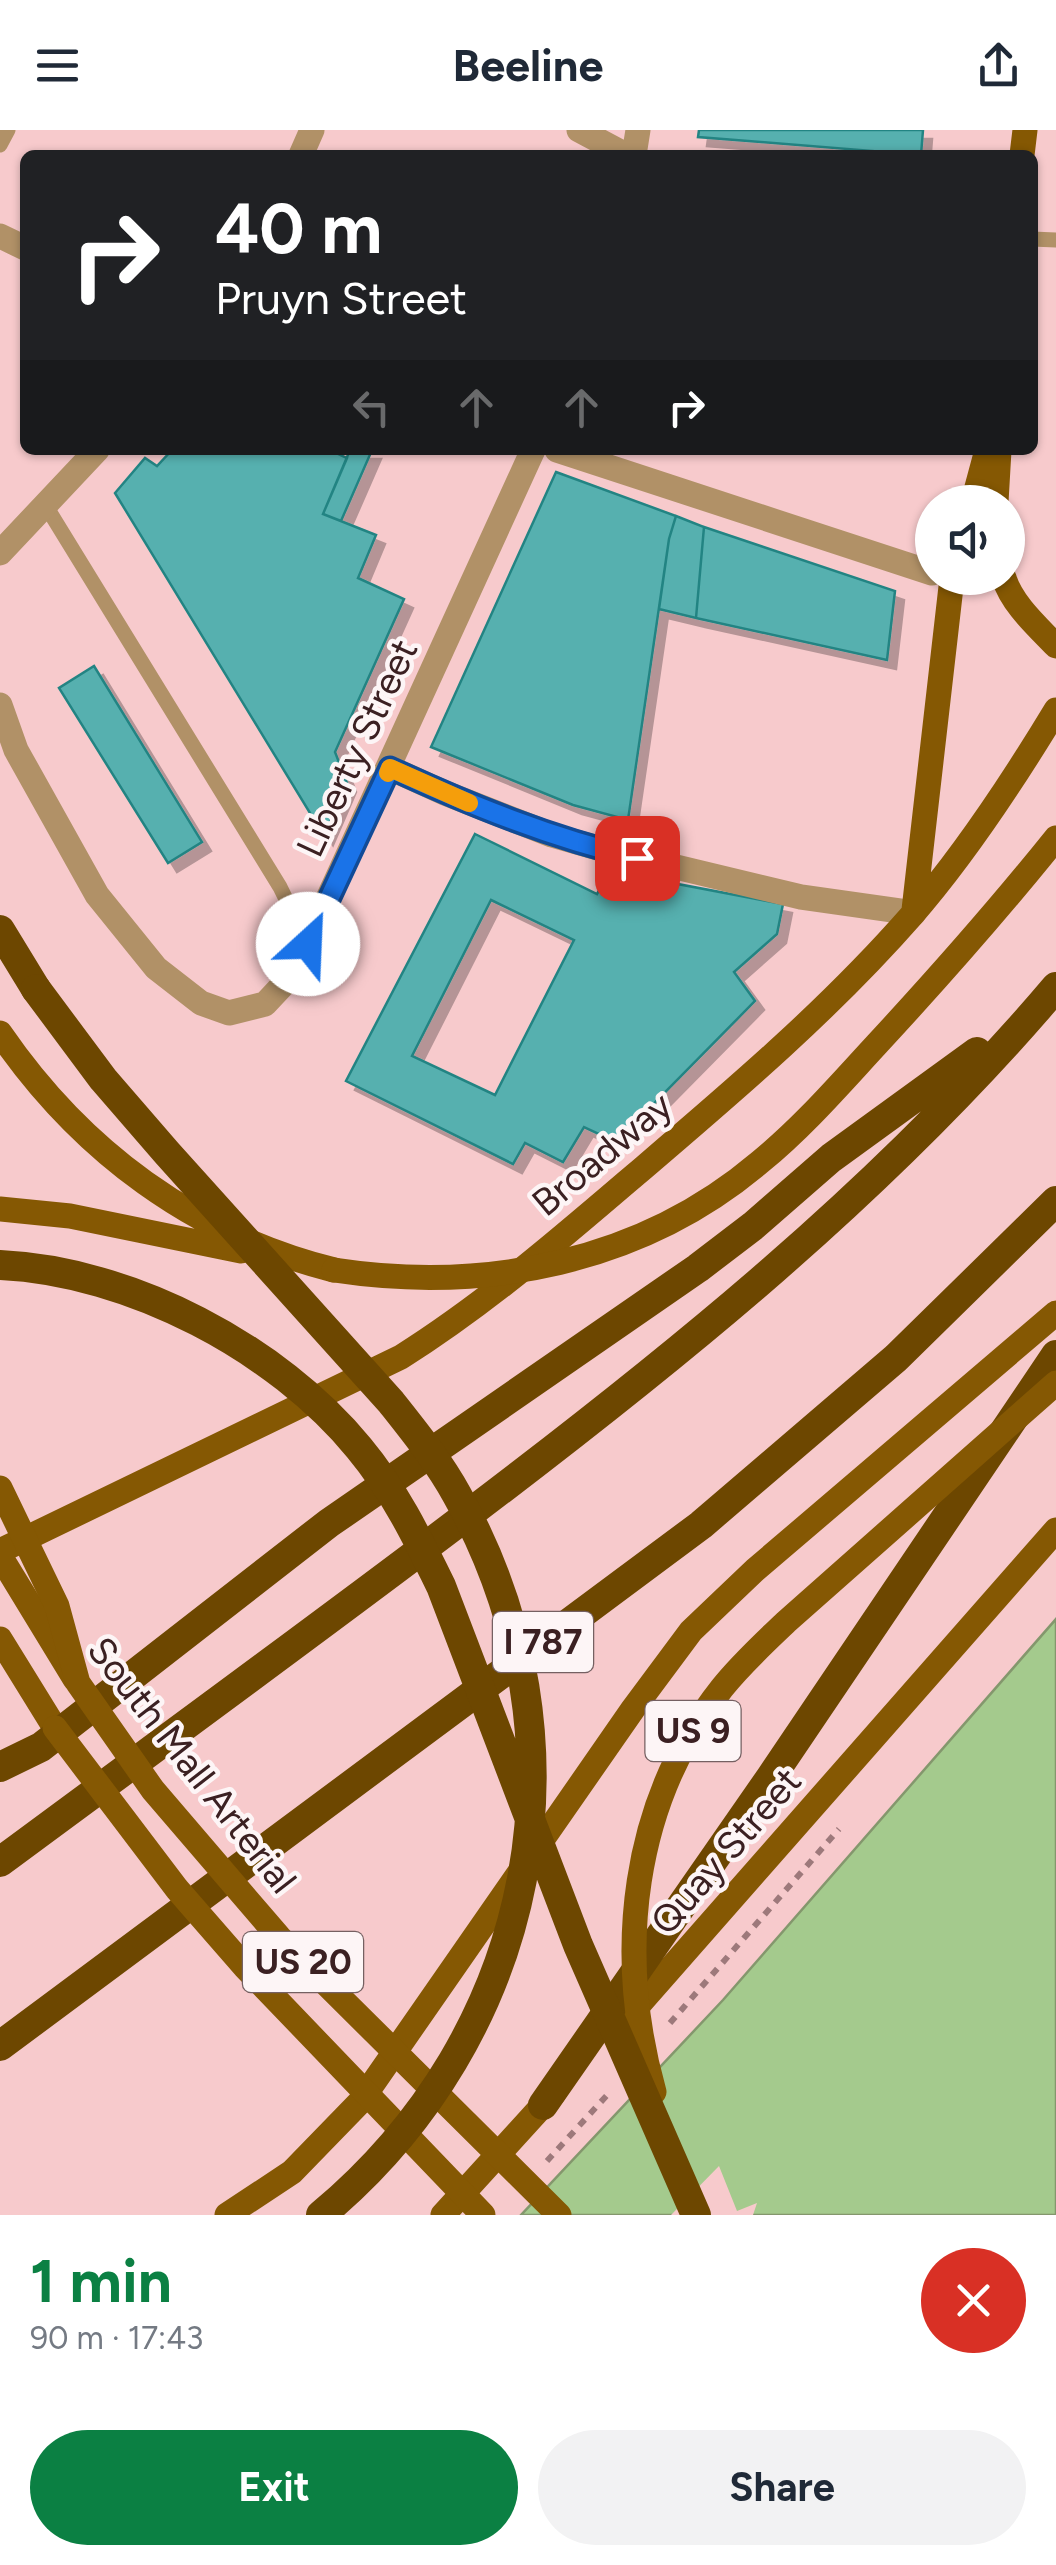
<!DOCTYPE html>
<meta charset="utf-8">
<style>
body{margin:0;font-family:Figtree,sans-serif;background:#f2f2f3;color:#1f2937;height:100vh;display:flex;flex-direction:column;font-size:38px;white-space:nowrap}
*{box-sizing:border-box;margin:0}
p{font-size:32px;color:#747a83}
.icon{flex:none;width:55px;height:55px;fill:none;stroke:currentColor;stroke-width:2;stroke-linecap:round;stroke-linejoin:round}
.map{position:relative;height:2085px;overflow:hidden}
.details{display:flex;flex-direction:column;background:#fff;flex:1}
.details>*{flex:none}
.banner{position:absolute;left:20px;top:20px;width:1018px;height:305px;border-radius:15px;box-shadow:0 2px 8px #0004;background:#202124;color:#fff;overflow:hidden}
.buttons{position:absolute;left:915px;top:355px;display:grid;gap:20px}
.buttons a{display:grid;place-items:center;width:110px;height:110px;border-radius:50%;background:#fff;box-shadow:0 2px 8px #0004;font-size:50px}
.pin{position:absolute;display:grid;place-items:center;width:85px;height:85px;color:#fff;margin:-42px;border-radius:20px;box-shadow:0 5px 15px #0006}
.me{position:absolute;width:110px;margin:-55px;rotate:25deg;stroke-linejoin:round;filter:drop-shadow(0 0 8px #0008)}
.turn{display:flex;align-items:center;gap:35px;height:210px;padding:0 30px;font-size:45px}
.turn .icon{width:130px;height:130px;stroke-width:2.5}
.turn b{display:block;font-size:70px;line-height:85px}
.lanes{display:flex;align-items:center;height:95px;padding:0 30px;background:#0003;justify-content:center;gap:50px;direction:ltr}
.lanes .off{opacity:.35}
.round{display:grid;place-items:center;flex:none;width:105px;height:105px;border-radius:52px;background:#f2f2f3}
.summary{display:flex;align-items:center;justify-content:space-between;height:170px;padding:0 30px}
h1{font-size:60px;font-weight:700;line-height:75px;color:#0b8043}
.button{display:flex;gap:20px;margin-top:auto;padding:20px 30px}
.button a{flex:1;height:115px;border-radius:60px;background:#0b8043;color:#fff;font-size:40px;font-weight:700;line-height:115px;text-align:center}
.button a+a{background:#f2f2f3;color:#1f2937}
header{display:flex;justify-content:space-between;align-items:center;height:130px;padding:0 30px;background:#fff;font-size:45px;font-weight:700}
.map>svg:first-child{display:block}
.water{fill:#a4ca8d;stroke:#84976d;stroke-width:2.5}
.pier{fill:#f7cacc}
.building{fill:#57b0af;stroke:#248483;stroke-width:2.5;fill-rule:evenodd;filter:url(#shadow)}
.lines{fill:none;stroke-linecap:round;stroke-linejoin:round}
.path{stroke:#9d797b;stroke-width:6;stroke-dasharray:8 8;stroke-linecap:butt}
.lane{stroke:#b19167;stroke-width:15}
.street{stroke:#b19167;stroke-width:25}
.primary{stroke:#855803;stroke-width:25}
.highway{stroke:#6d4700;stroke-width:30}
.primary-bridge{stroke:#855803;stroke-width:25}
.highway-bridge{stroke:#6d4700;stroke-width:30}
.route-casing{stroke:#114b97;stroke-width:25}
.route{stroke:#1a73e8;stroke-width:18}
.slow{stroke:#f59e0b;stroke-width:18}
.labels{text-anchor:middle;stroke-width:9;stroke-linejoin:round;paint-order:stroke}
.shield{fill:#fdf5f6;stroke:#756062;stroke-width:2.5}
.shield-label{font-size:35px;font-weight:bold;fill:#3b2022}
.street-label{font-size:38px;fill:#3b2022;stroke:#fdf5f6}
</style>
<header><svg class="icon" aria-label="menu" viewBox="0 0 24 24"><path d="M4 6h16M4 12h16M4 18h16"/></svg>Beeline<svg class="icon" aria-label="share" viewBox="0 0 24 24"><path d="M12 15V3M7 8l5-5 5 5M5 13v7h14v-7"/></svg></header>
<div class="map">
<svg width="1056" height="2085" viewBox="0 0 1056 2085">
<defs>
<filter id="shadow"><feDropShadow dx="9" dy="9" stdDeviation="0" flood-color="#0004"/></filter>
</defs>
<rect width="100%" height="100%" fill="#f7cacc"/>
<path class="water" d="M 1056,1489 L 1056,2085 L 521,2085 L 723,1870 Z"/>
<path class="pier" d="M 719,2036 L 737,2081 L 757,2073 L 753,2085 L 671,2085 Z"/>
<path class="building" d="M 699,0 L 923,0 L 921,25 L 698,7 Z
M 172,320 L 330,320 L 347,328 L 323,384 L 376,405 L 358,448 L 404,469 L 335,622 L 347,653 L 324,706 L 115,363 L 145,328 L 157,336 Z
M 350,320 L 372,320 L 341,391 L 323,384 Z
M 556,342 L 676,386 L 669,409 L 628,690 L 573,675 L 431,617 Z
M 676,386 L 704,397 L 696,488 L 659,479 L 669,409 Z
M 704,397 L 895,461 L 887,530 L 696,488 Z
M 94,536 L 202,712 L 168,733 L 59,558 Z
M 475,704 L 597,764 L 609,741 L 783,774 L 777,804 L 734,842 L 755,871 L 616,1012 L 584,997 L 563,1032 L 525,1013 L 513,1034 L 346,951 ZM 491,770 L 574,810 L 495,965 L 412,926 Z"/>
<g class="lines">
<path class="path" d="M 670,1893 L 839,1699
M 547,2031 L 609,1963"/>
<path class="lane" d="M 0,15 L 8,0
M 1032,109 L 1056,110
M 46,376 L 280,757 L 308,814"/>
<path class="street" d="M 579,0 L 626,25
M 301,25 L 312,0
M 634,25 L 638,0
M 0,106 L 25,118
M 557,320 L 932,443
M 0,423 L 97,320
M 0,575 L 16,620 L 97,765 L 156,838 L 201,873 L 229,883 L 265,874 L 294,843 L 533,320
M 390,638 L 445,663 L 552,705 L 601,719 L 801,767 L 914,783"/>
<path class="primary" d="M 1022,25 L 1025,0
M 973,372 L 987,320
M 996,372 L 999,320
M 1004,448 C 1012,474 1037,496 1056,516
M 914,780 L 952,448
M 0,903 C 81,1021 194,1105 334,1140
M 0,1079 L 70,1086 L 241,1121
M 0,1421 L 401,1227 C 485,1174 559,1110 635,1045 C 731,963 828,881 912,785 C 966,723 1013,651 1056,580
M 0,1426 L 75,1549
M 0,1509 L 55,1598
M 627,1888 L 1056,1400
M 227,2085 L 292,2042 L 360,1972 L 633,1579 L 691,1501 L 755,1440 L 1056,1183
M 443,2085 L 554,1963"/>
<path class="highway" d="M 0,800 L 36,859
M 0,1637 L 41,1617 L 329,1393 L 698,1138 L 753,1096 L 831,1028 L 977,922
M 0,1732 C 154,1618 309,1505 461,1390 C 674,1229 883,1061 1056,857
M 0,1916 L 701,1395 L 896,1228 L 1056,1071
M 543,1975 L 771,1647 L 1056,1225"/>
<path class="primary-bridge" d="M 334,1140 C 485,1163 641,1133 760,1032 C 803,997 840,954 877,914 C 939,847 999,779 1056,708
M 0,1358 L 57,1476 L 78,1553 L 153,1660 L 279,1807 L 559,2085
M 55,1598 L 177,1759 L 245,1837 L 483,2085
M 654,1962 C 615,1823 631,1673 722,1558 C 741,1534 764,1513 786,1492 L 1056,1253"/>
<path class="highway-bridge" d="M 36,859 L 103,949 L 167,1023 L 391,1272 C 414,1301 439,1332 457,1365 C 595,1612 537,1905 321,2085
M 0,1135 C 131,1141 277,1218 359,1318 C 394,1360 417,1407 441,1456 L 578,1815 L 696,2085"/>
</g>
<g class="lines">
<g class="route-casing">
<path id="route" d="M 308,814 L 390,638 C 470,675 551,708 637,728"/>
</g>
<use href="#route" class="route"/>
<path class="slow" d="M 388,643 L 390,638 L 469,673"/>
</g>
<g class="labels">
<g class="shield">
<rect x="493" y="1482" width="100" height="60" rx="8"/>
<rect x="645.5" y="1571" width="95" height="60" rx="8"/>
<rect x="243" y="1802" width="120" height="60" rx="8"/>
</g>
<g class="shield-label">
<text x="543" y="1524">I 787</text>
<text x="693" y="1613">US 9</text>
<text x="303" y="1844">US 20</text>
</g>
<g class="street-label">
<text transform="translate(357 618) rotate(-65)" y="13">Liberty Street</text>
<text transform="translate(602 1024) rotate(-40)" y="13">Broadway</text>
<text transform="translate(192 1635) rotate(52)" y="13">South Mall Arterial</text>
<text transform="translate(726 1721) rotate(-49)" y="13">Quay Street</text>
</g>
</g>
</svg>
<div class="buttons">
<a><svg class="icon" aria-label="sound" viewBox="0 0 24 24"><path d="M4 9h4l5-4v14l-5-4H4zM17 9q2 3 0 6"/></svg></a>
</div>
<div class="pin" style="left:637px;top:728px;background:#d93025"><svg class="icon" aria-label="arrive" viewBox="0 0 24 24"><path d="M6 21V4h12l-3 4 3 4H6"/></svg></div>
<svg class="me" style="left:308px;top:814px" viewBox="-20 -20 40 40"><circle r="19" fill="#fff"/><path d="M0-13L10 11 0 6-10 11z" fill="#1a73e8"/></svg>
<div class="banner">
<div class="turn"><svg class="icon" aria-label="right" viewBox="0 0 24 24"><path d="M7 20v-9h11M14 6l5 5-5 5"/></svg><div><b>40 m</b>Pruyn Street</div></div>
<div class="lanes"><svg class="icon off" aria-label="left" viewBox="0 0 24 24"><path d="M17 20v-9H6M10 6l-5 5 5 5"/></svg><svg class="icon off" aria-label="ahead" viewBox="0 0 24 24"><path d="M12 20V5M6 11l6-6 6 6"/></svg><svg class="icon off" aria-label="ahead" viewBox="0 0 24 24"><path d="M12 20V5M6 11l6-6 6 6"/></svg><svg class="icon" aria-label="right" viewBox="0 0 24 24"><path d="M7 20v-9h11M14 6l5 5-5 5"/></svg></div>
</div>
</div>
<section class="details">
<div class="summary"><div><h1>1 min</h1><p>90 m · 17:43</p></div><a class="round" style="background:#d93025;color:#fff"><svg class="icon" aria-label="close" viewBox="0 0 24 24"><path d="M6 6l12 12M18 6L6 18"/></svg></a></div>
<div class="button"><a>Exit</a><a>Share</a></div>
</section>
